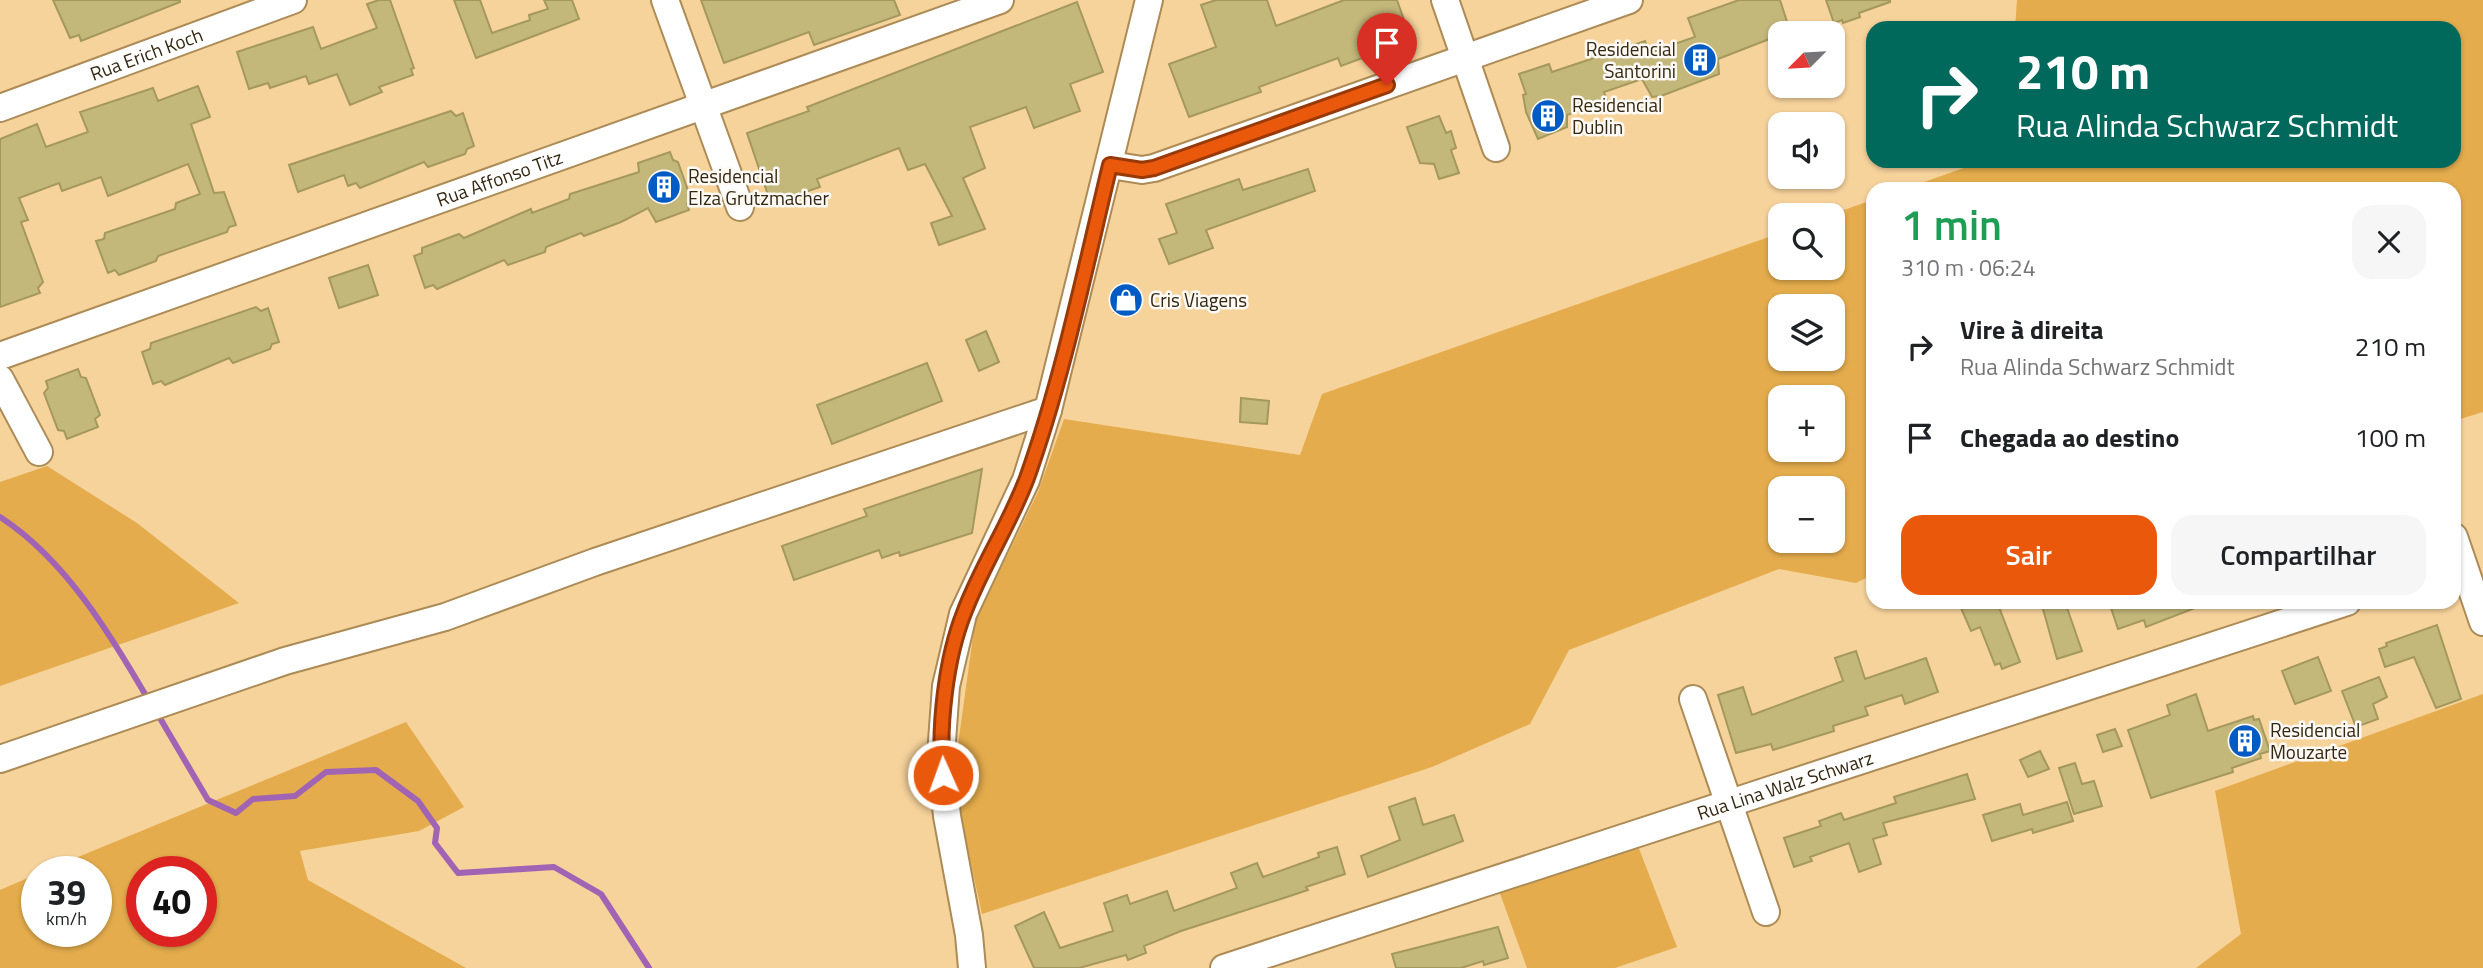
<!DOCTYPE html>
<html lang="pt">
<meta charset="utf-8">
<style>
body{margin:0;font-family:"Titillium Web",sans-serif;background:#f6f6f6;color:#202124;height:100vh;display:flex;flex-direction:column;font-size:26px;white-space:nowrap}
*{box-sizing:border-box;margin:0}
p{font-size:23px;color:#757577}
.icon{flex:none;width:38px;height:38px;fill:none;stroke:currentColor;stroke-width:2;stroke-linecap:round;stroke-linejoin:round}
.map{position:relative;flex:1;overflow:hidden}
.drawer{position:absolute;left:1866px;top:182px;width:595px;height:427px;display:flex;flex-direction:column;background:#fff;border-radius:21px;box-shadow:0 2px 5px #0004}
.drawer>*{flex:none}
.hud{position:absolute;left:1866px;top:21px;width:595px;height:147px;border-radius:21px;box-shadow:0 2px 5px #0004;background:#00695c;color:#fff;overflow:hidden}
.needle{width:46px;rotate:246deg}
.controls{position:absolute;left:1768px;top:21px;display:grid;gap:14px}
.controls a{display:grid;place-items:center;width:77px;height:77px;border-radius:14px;background:#fff;box-shadow:0 2px 5px #0004;font-size:35px}
.speed{position:absolute;left:21px;top:856px;display:flex;gap:14px;font-size:35px;font-weight:700;text-align:center}
.speed>*{display:grid;place-content:center;width:91px;height:91px;border-radius:50%;background:#fff;box-shadow:0 2px 5px #0004;line-height:1}
.speed small{font-size:18px;font-weight:400}
.speed .limit{border:10px solid #d22;background:#fff;color:#111}
.pin{position:absolute;display:grid;place-items:center;width:60px;height:60px;color:#fff;margin:-72px -30px;border-radius:50% 50% 50% 0;rotate:-45deg;box-shadow:0 0 7px #0007}
.pin .icon{rotate:45deg}
.me{position:absolute;width:77px;margin:-38px;rotate:358deg;stroke-linejoin:round;filter:drop-shadow(0 0 5px #0008)}
.turn{display:flex;align-items:center;gap:24px;height:147px;padding:0 35px;font-size:32px}
.turn .icon{width:91px;height:91px;stroke-width:2.5}
.turn b{display:block;font-size:49px;line-height:60px}
.round{display:grid;place-items:center;flex:none;width:74px;height:74px;border-radius:21px;background:#f6f6f6}
.head{display:flex;align-items:center;justify-content:space-between;height:119px;padding:0 35px}
h1{font-size:42px;font-weight:600;line-height:52px;color:#1e9e55}
.button{display:flex;gap:14px;margin-top:auto;padding:14px 35px}
.button a{flex:1;height:80px;border-radius:21px;background:#ea580c;color:#fff;font-size:28px;font-weight:600;line-height:80px;text-align:center}
.button a+a{background:#f6f6f6;color:#202124}
ul{padding:0;list-style:none}
li{display:flex;align-items:center;gap:21px;height:91px;padding:0 35px}
li div{flex:1}
li b{display:block;font-size:26px}
li em{font-style:normal}
.map>svg:first-child{display:block}
.green{fill:#e4ac4c;fill-rule:evenodd}
.lines{fill:none;stroke-linecap:round;stroke-linejoin:round}
.stream{stroke:#a164b4;stroke-width:6}
.building{fill:#c3b77a;stroke:#a5985d;stroke-width:2}
.minor-casing{stroke:#ac8b56;stroke-width:30}
.minor{stroke:#fff;stroke-width:26}
.route-casing{stroke:#983908;stroke-width:18}
.route{stroke:#ea580c;stroke-width:12}
.labels{text-anchor:middle;stroke-width:5;stroke-linejoin:round;paint-order:stroke}
.poi-label{font-size:19px;fill:#342711;stroke:#fdf9f4;text-anchor:start}
.street-label{font-size:19px;fill:#342711;stroke:#fdf9f4}
</style>
<div class="map">
<svg width="2483" height="968" viewBox="0 0 2483 968">
<rect width="100%" height="100%" fill="#f7d39c"/>
<path class="green" d="M 2017,0 L 2483,0 L 2483,412 L 2454,421 L 2454,189 L 1904,189 L 1984,161 L 2454,161 L 2454,28 L 2015,28 Z
M 1872,200 L 1872,575 L 1856,583 L 1779,569 L 1569,650 L 1530,724 L 1432,767 L 982,914 L 962,823 L 956,759 L 975,622 L 1038,492 L 1064,419 L 1300,455 L 1322,394 L 1780,233 L 1780,268 L 1832,268 L 1830,215 ZM 1780,306 L 1832,306 L 1832,359 L 1780,359 ZM 1780,397 L 1832,397 L 1832,450 L 1780,450 ZM 1780,488 L 1832,488 L 1832,541 L 1780,541 Z
M 47,466 L 137,523 L 239,603 L 0,686 L 0,482 Z
M 2483,694 L 2483,968 L 2196,968 L 2241,934 L 2215,791 Z
M 406,722 L 464,807 L 419,831 L 300,851 L 308,880 L 466,968 L 0,968 L 0,890 L 37,874 L 37,931 L 96,931 L 96,872 L 44,871 ZM 142,872 L 201,872 L 201,931 L 142,931 Z
M 1638,846 L 1677,947 L 1615,968 L 1527,968 L 1498,888 Z"/>
<g class="lines">
<path class="stream" d="M 0,517 C 65,559 111,635 149,701
M 157,713 L 208,800 L 236,813 L 253,799 L 295,796 L 326,772 L 376,770 L 418,801 L 437,828 L 435,843 L 458,873 L 554,867 L 601,894 L 649,968"/>
</g>
<path class="building" d="M 53,0 L 180,0 L 180,2 L 81,41 L 79,35 L 70,38 Z
M 379,0 L 390,0 L 414,68 L 411,69 L 413,75 L 379,87 L 382,92 L 350,105 L 337,74 L 309,84 L 306,76 L 270,88 L 268,83 L 249,89 L 237,52 L 313,27 L 321,49 L 377,28 L 367,4 Z
M 454,0 L 480,0 L 492,33 L 530,20 L 529,15 L 548,9 L 544,0 L 572,0 L 579,19 L 476,58 Z
M 701,0 L 894,0 L 900,15 L 814,45 L 809,32 L 724,63 Z
M 1216,0 L 1267,0 L 1276,26 L 1344,0 L 1397,0 L 1411,40 L 1341,66 L 1338,58 L 1259,87 L 1261,92 L 1189,117 L 1169,64 L 1216,47 L 1201,5 Z
M 1739,0 L 1780,0 L 1790,31 L 1718,59 L 1719,74 L 1661,96 L 1652,97 L 1642,79 L 1604,92 L 1607,100 L 1567,115 L 1567,127 L 1538,139 L 1526,112 L 1523,95 L 1526,94 L 1519,74 L 1549,64 L 1552,72 L 1645,41 L 1649,53 L 1663,48 L 1695,37 L 1688,18 Z
M 1826,0 L 1890,0 L 1890,2 L 1859,13 L 1860,17 L 1843,23 L 1842,20 L 1834,23 Z
M 1077,2 L 1103,72 L 1070,84 L 1080,111 L 1034,128 L 1026,107 L 970,127 L 985,168 L 963,178 L 985,229 L 939,245 L 931,223 L 952,216 L 925,164 L 908,170 L 899,148 L 817,179 L 820,187 L 771,204 L 747,133 L 809,111 L 807,107 Z
M 198,86 L 210,117 L 191,124 L 214,193 L 224,192 L 236,225 L 229,227 L 227,232 L 158,256 L 156,261 L 119,275 L 115,270 L 108,273 L 96,241 L 104,239 L 105,233 L 175,209 L 176,203 L 200,194 L 188,164 L 108,196 L 101,177 L 62,191 L 59,183 L 19,198 L 28,220 L 21,222 L 43,282 L 38,288 L 40,293 L 0,307 L 0,139 L 37,124 L 46,147 L 88,132 L 80,112 L 153,88 L 158,101 Z
M 451,111 L 456,116 L 463,113 L 474,146 L 467,149 L 465,154 L 428,167 L 424,162 L 360,188 L 356,183 L 348,186 L 344,175 L 298,192 L 289,165 Z
M 1439,116 L 1446,133 L 1451,131 L 1456,148 L 1451,150 L 1459,173 L 1439,179 L 1434,164 L 1420,163 L 1407,127 Z
M 670,152 L 673,160 L 678,162 L 691,199 L 687,204 L 689,210 L 656,222 L 648,208 L 621,222 L 584,236 L 581,233 L 546,247 L 545,252 L 508,265 L 504,260 L 437,289 L 433,285 L 425,288 L 414,256 L 422,253 L 422,248 L 459,234 L 464,238 L 531,209 L 532,213 L 569,199 L 570,194 L 639,172 L 638,163 Z
M 1308,169 L 1315,191 L 1206,230 L 1213,248 L 1169,264 L 1159,239 L 1177,233 L 1166,204 L 1239,179 L 1243,190 Z
M 368,265 L 378,295 L 339,308 L 329,278 Z
M 1119,285 L 1138,289 L 1133,315 L 1114,312 Z
M 256,307 L 261,311 L 268,308 L 279,342 L 272,344 L 270,349 L 233,363 L 229,358 L 165,385 L 161,381 L 153,384 L 142,352 L 150,349 L 151,343 Z
M 986,331 L 999,362 L 979,371 L 966,340 Z
M 927,363 L 942,401 L 832,444 L 817,405 Z
M 78,369 L 81,377 L 86,378 L 100,415 L 95,419 L 98,427 L 67,439 L 64,431 L 58,430 L 44,393 L 48,388 L 46,381 Z
M 1241,398 L 1269,401 L 1267,424 L 1240,422 Z
M 982,469 L 972,533 L 900,556 L 899,552 L 882,558 L 879,550 L 794,580 L 782,546 L 867,516 L 864,509 Z
M 1977,602 L 1997,602 L 2020,662 L 2002,669 L 2000,663 L 1995,665 L 1980,627 L 1971,631 L 1961,608 Z
M 2041,602 L 2065,602 L 2082,651 L 2057,659 Z
M 2109,602 L 2202,602 L 2203,605 L 2146,627 L 2144,620 L 2118,629 Z
M 2437,625 L 2461,699 L 2436,708 L 2414,657 L 2385,667 L 2379,649 L 2387,646 L 2386,643 Z
M 1856,651 L 1865,679 L 1926,658 L 1938,692 L 1905,704 L 1902,695 L 1865,707 L 1868,715 L 1833,726 L 1834,731 L 1773,750 L 1771,744 L 1736,753 L 1718,695 L 1743,687 L 1752,715 L 1843,681 L 1835,658 Z
M 2318,657 L 2331,691 L 2295,704 L 2282,671 Z
M 2379,677 L 2387,697 L 2373,704 L 2378,719 L 2356,727 L 2342,691 Z
M 2196,694 L 2208,731 L 2253,716 L 2254,720 L 2259,719 L 2270,751 L 2260,754 L 2261,758 L 2232,768 L 2233,772 L 2151,798 L 2128,730 L 2170,715 L 2167,705 Z
M 2115,729 L 2122,746 L 2103,752 L 2097,735 Z
M 2040,751 L 2049,769 L 2028,777 L 2020,760 Z
M 2075,763 L 2082,784 L 2094,781 L 2102,806 L 2074,814 L 2059,768 Z
M 1967,774 L 1975,799 L 1883,823 L 1887,835 L 1873,839 L 1881,864 L 1859,872 L 1849,843 L 1810,857 L 1812,861 L 1794,867 L 1784,838 L 1821,826 L 1819,821 L 1841,813 L 1844,820 L 1896,803 L 1894,797 Z
M 1415,798 L 1423,825 L 1454,815 L 1463,841 L 1368,877 L 1361,856 L 1400,840 L 1389,807 Z
M 2067,802 L 2073,821 L 2033,833 L 2032,829 L 1992,841 L 1983,815 L 2020,804 L 2023,815 Z
M 1337,847 L 1345,874 L 1306,887 L 1308,890 L 1287,897 L 1181,931 L 1144,946 L 1146,953 L 1128,960 L 1126,955 L 1079,968 L 1034,968 L 1015,926 L 1044,912 L 1060,948 L 1113,931 L 1104,903 L 1127,895 L 1130,904 L 1167,891 L 1174,911 L 1237,888 L 1231,873 L 1257,863 L 1263,877 L 1319,857 L 1318,853 Z
M 1498,927 L 1508,958 L 1484,965 L 1483,961 L 1461,968 L 1396,968 L 1392,954 Z"/>
<g class="lines">
<g class="minor-casing">
<g id="minor">
<path d="M 665,0 L 740,207"/>
<path d="M 1445,0 L 1496,148"/>
<path id="s1" d="M 0,108 L 293,0"/>
<path d="M 1110,165 L 1142,170 L 1154,168 L 1629,0"/>
<path id="s2" d="M 0,356 L 1000,0"/>
<path d="M 0,379 L 39,452"/>
<path d="M 2454,537 L 2483,622"/>
<path d="M 1693,699 L 1766,912"/>
<path d="M 0,759 L 285,661 L 445,617 L 595,562 L 1048,410"/>
<path d="M 972,968 L 969,935 L 947,816 L 941,755 L 946,686 L 963,614 L 1026,480 L 1048,410 L 1149,0"/>
<path id="s3" d="M 1224,968 L 2347,602"/>
</g>
</g>
<use href="#minor" class="minor"/>
</g>
<g class="lines">
<g class="route-casing">
<path id="route" d="M 943,775 C 938,727 946,658 964,613 C 981,567 1010,524 1027,478 C 1063,377 1085,269 1110,165 L 1142,170 L 1154,168 L 1387,85"/>
</g>
<use href="#route" class="route"/>
</g>
<defs>
<g id="building-disc" transform="scale(1.75)"><circle r="9.5" fill="#005bc4" stroke="#fdf9f4"/><path d="M-4-6H4V6H1V3H-1V6H-4ZM-2.5-4.3h1.7v1.8h-1.7ZM.8-4.3h1.7v1.8H.8ZM-2.5-1h1.7V.8h-1.7ZM.8-1h1.7V.8H.8Z" fill="#fff"/></g>
<g id="shop-disc" transform="scale(1.75)"><circle r="9.5" fill="#005bc4" stroke="#fdf9f4"/><path d="M-5-2.5h2.3a2.7 3.5 0 0 1 5.4 0H5L5.5 6h-11ZM-1.5-2.5h3a1.5 2.3 0 0 0-3 0Z" fill="#fff"/></g>
</defs>
<g fill-rule="evenodd">
<use href="#building-disc" x="1700" y="60"/>
<use href="#building-disc" x="1548" y="116"/>
<use href="#building-disc" x="664" y="187"/>
<use href="#shop-disc" x="1126" y="300"/>
<use href="#building-disc" x="2245" y="741"/>
</g>
<g class="labels">
<g class="poi-label">
<text x="1676" y="56" text-anchor="end">Residencial<tspan x="1676" dy="22">Santorini</tspan></text>
<text x="1572" y="112">Residencial<tspan x="1572" dy="22">Dublin</tspan></text>
<text x="688" y="183">Residencial<tspan x="688" dy="22">Elza Grutzmacher</tspan></text>
<text x="1150" y="307">Cris Viagens</text>
<text x="2270" y="737">Residencial<tspan x="2270" dy="22">Mouzarte</tspan></text>
</g>
<g class="street-label">
<text dy="7" stroke="none"><textPath href="#s1" startOffset="156">Rua Erich Koch</textPath></text>
<text dy="7" stroke="none"><textPath href="#s2" startOffset="530">Rua Affonso Titz</textPath></text>
<text dy="7" stroke="none"><textPath href="#s3" startOffset="590">Rua Lina Walz Schwarz</textPath></text>
</g>
</g>
</svg>
<div class="controls">
<a><svg class="needle" viewBox="-14 -14 28 28"><path d="M0-13l5 13h-10z" fill="#e53935"/><path d="M0 13l5-13h-10z" fill="#757577"/></svg></a>
<a><svg class="icon" aria-label="sound" viewBox="0 0 24 24"><path d="M4 9h4l5-4v14l-5-4H4zM17 9q2 3 0 6"/></svg></a>
<a><svg class="icon" aria-label="search" viewBox="0 0 24 24"><circle cx="10" cy="10" r="6"/><path d="M15 15l6 6"/></svg></a>
<a><svg class="icon" aria-label="layers" viewBox="0 0 24 24"><path d="M12 4l9 5-9 5-9-5zM3 14l9 5 9-5"/></svg></a>
<a>+</a>
<a>−</a>
</div>
<div class="speed"><div>39<small>km/h</small></div><div class="limit">40</div></div>
<div class="pin" style="left:1387px;top:85px;background:#d93025"><svg class="icon" aria-label="arrive" viewBox="0 0 24 24"><path d="M6 21V4h12l-3 4 3 4H6"/></svg></div>
<svg class="me" style="left:943px;top:775px" viewBox="-20 -20 40 40"><circle r="17" fill="#ea580c" stroke="#fff" stroke-width="3"/><path d="M0-11L8 9 0 5-8 9z" fill="#fff"/></svg>
<div class="hud">
<div class="turn"><svg class="icon" aria-label="right" viewBox="0 0 24 24"><path d="M7 20v-9h11M14 6l5 5-5 5"/></svg><div><b>210 m</b>Rua Alinda Schwarz Schmidt</div></div>
</div>
<section class="drawer">
<div class="head"><div><h1>1 min</h1><p>310 m · 06:24</p></div><a class="round"><svg class="icon" aria-label="close" viewBox="0 0 24 24"><path d="M6 6l12 12M18 6L6 18"/></svg></a></div>
<ul>
<li><svg class="icon" aria-label="right" viewBox="0 0 24 24"><path d="M7 20v-9h11M14 6l5 5-5 5"/></svg><div><b>Vire à direita</b><p>Rua Alinda Schwarz Schmidt</p></div><em>210 m</em></li>
<li><svg class="icon" aria-label="arrive" viewBox="0 0 24 24"><path d="M6 21V4h12l-3 4 3 4H6"/></svg><div><b>Chegada ao destino</b></div><em>100 m</em></li>
</ul>
<div class="button"><a>Sair</a><a>Compartilhar</a></div>
</section>
</div>
